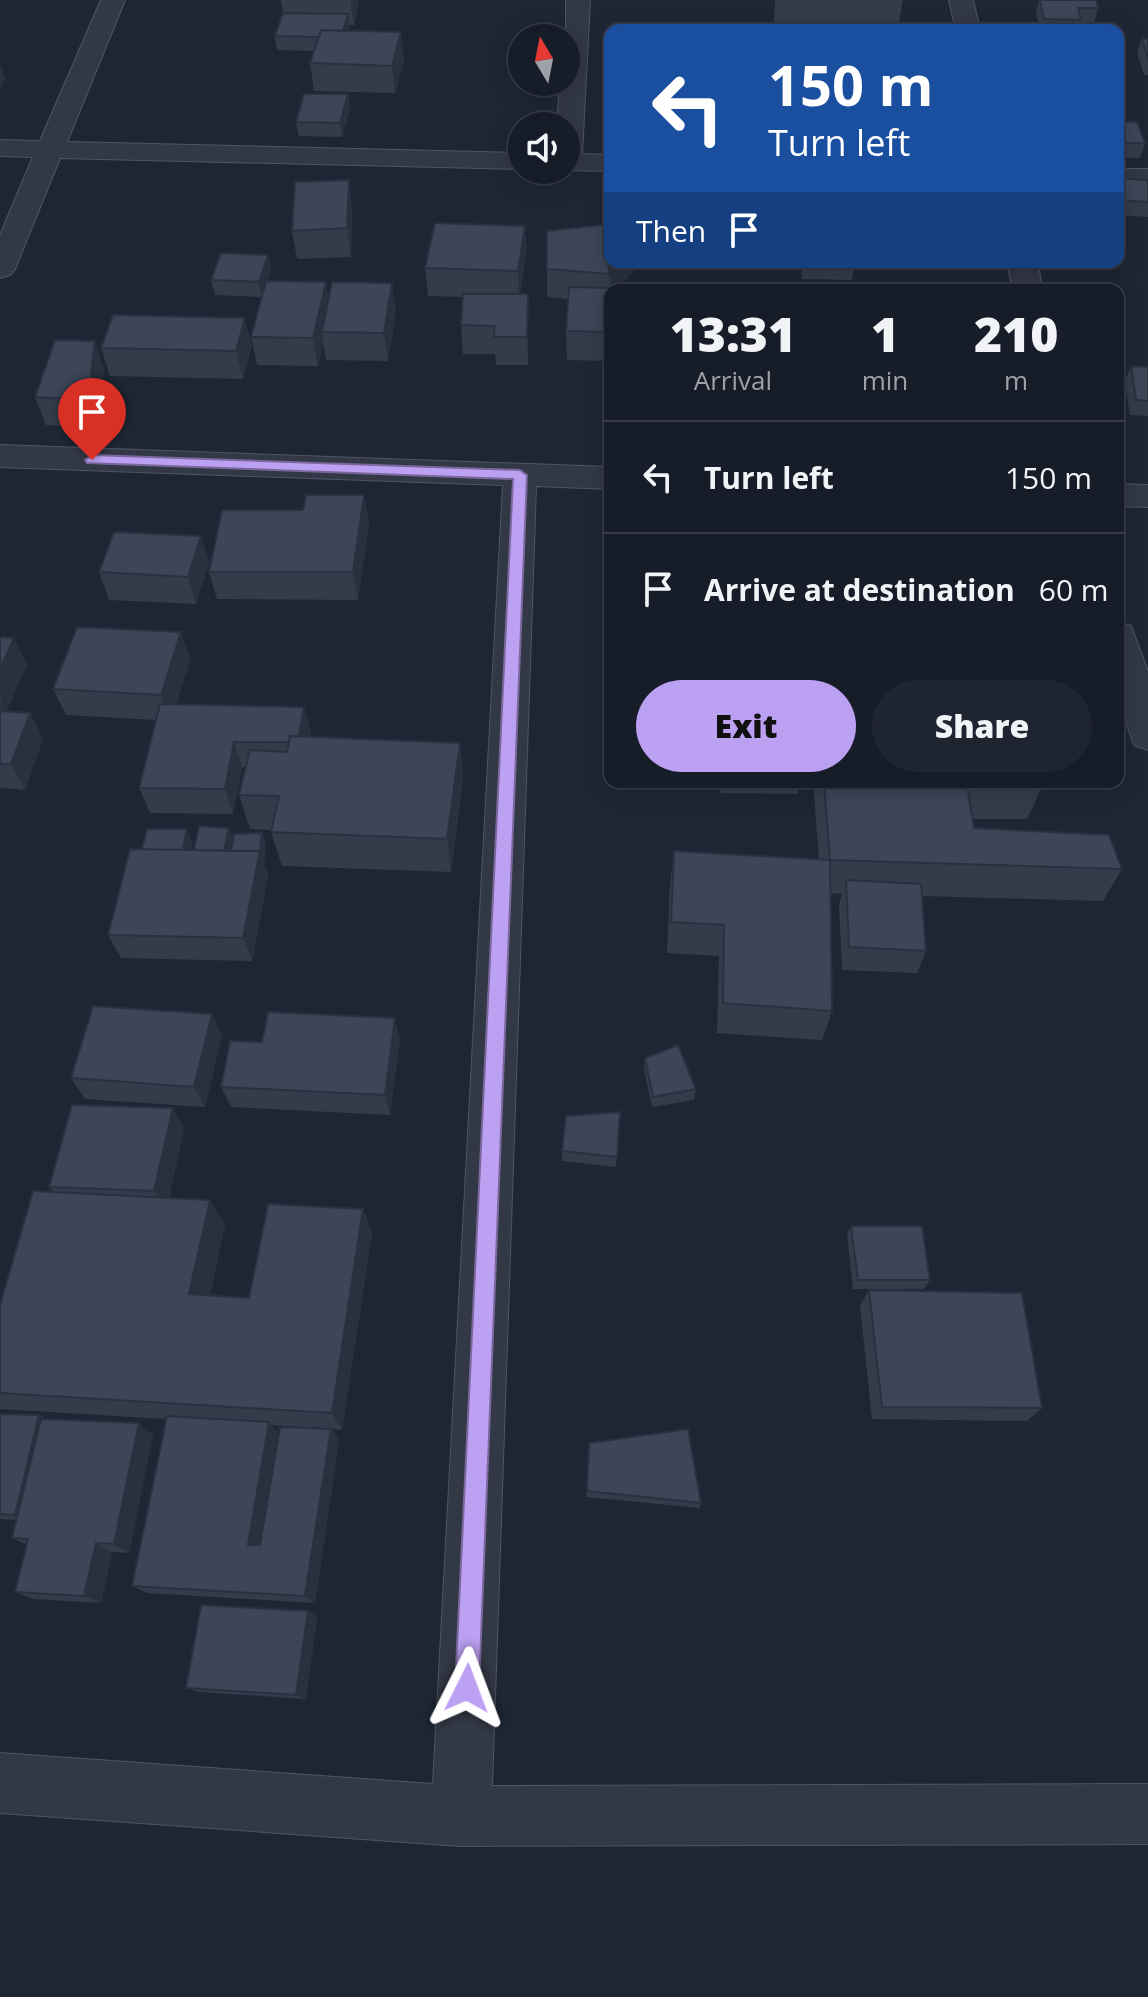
<!DOCTYPE html>
<style>
body{margin:0;font-family:"Open Sans",sans-serif;background:#1f2530;color:#f1f3f6;height:100vh;display:flex;flex-direction:column;font-size:30px;white-space:nowrap}
*{box-sizing:border-box;margin:0}
p{font-size:26px;color:#9ea1a8}
.icon{flex:none;width:44px;height:44px;fill:none;stroke:currentColor;stroke-width:2;stroke-linecap:round;stroke-linejoin:round}
.map{position:relative;flex:1;overflow:hidden}
.side{position:absolute;left:604px;top:284px;width:520px;height:504px;display:flex;flex-direction:column;background:#161c28;border-radius:16px;box-shadow:0 4px 20px #0003,0 0 0 2px #353a45}
.side>*{flex:none}
.top-card{position:absolute;left:604px;top:24px;width:520px;height:244px;border-radius:16px;box-shadow:0 4px 20px #0003,0 0 0 2px #353a45;background:#1a4fa0;color:#fff;overflow:hidden}
.needle{width:52px;rotate:350deg}
.tools{position:absolute;left:508px;top:24px;display:grid;gap:16px}
.tools a{display:grid;place-items:center;width:72px;height:72px;border-radius:50%;background:#161c28;box-shadow:0 4px 20px #0003,0 0 0 2px #353a45;font-size:40px}
.pin{position:absolute;display:grid;place-items:center;width:68px;height:68px;color:#fff;margin:-82px -34px;border-radius:50% 50% 50% 0;rotate:-45deg;box-shadow:0 0 8px #0007}
.pin .icon{rotate:45deg}
.me{position:absolute;width:88px;margin:-44px;rotate:3deg;stroke-linejoin:round;filter:drop-shadow(0 0 6px #0008)}
.turn{display:flex;align-items:center;gap:28px;height:168px;padding:0 32px;font-size:36px}
.turn .icon{width:104px;height:104px;stroke-width:2.5}
.turn b{display:block;font-size:56px;line-height:68px}
.then{display:flex;align-items:center;height:76px;padding:0 32px;background:#0003;gap:16px;font-size:30px}
.eta{display:flex;justify-content:space-evenly;align-items:center;height:136px;text-align:center}
.eta b{font-size:48px;font-weight:800;line-height:56px}
.cta{display:flex;gap:16px;margin-top:auto;padding:16px 32px}
.cta a{flex:1;height:92px;border-radius:48px;background:#bca0f2;color:#111;font-size:32px;font-weight:800;line-height:92px;text-align:center}
.cta a+a{background:#1f2530;color:#f1f3f6}
ul{padding:0;list-style:none}
li{display:flex;align-items:center;gap:24px;height:112px;padding:0 32px;border-top:2px solid #353a45}
li div{flex:1}
li b{display:block;font-size:30px}
li em{font-style:normal}
.map>svg:first-child{display:block}
.lines{fill:none;stroke-linecap:round;stroke-linejoin:round}
.street-casing{stroke:#4f5564;stroke-width:2}
.street{fill:#323845;fill-rule:evenodd}
.wall{fill:#343c4c;fill-rule:evenodd}
.shaded-wall{fill:#2a313e}
.building{fill:#3c4658;stroke:#2a313e;stroke-width:2}
.route{fill:#bca0f2;stroke:#7a689d;stroke-width:2}
</style>
<div class="map">
<svg width="1148" height="1997" viewBox="0 0 1148 1997">
<rect width="100%" height="100%" fill="#1e2635"/>
<g class="lines">
<g class="street-casing">
<path id="street" d="M 101,0 L 125,0 L 67,142 L 522,153 L 522,169 L 60,158 L 15,269 L 10,275 L 0,278 L 0,235 L 33,157 L 0,156 L 0,140 L 40,141 Z
M 566,0 L 590,0 L 582,154 L 610,155 L 610,171 L 565,170 L 566,126 L 557,126 L 560,82 L 566,82 Z
M 949,0 L 973,0 L 980,30 L 956,30 Z
M 1118,169 L 1148,169 L 1148,185 L 1118,185 Z
M 1007,262 L 1037,262 L 1043,290 L 1013,290 Z
M 0,445 L 610,467 L 610,489 L 536,486 L 492,1786 L 1148,1784 L 1148,1844 L 461,1846 L 0,1813 L 0,1753 L 433,1784 L 503,485 L 0,467 Z
M 1118,484 L 1148,485 L 1148,507 L 1118,506 Z
M 1118,622 L 1131,626 L 1148,672 L 1148,750 L 1134,745 L 1118,698 Z"/>
</g>
<use href="#street" class="street"/>
</g>
<path class="wall" d="M 281,0 L 350,0 L 351,3 L 350,0 L 359,0 L 354,25 L 349,25 L 349,31 L 404,60 L 395,93 L 314,91 L 310,63 L 314,51 L 277,50 L 275,36 L 283,13 Z
M 775,0 L 903,0 L 898,28 L 774,23 Z
M 1039,0 L 1096,0 L 1098,8 L 1094,23 L 1080,22 L 1078,30 L 1040,30 L 1036,12 Z
M 1142,38 L 1148,39 L 1148,75 L 1144,75 L 1137,53 Z
M 350,109 L 342,137 L 299,136 L 296,122 Z
M 1118,122 L 1145,143 L 1140,158 L 1118,158 Z
M 1118,178 L 1148,180 L 1148,217 L 1118,215 Z
M 352,208 L 351,257 L 297,259 L 292,231 Z
M 525,226 L 526,254 L 520,294 L 528,322 L 528,365 L 496,365 L 495,354 L 463,354 L 461,325 L 463,297 L 428,296 L 425,268 Z
M 547,231 L 625,280 L 610,287 L 610,361 L 567,360 L 566,331 L 569,299 L 547,297 Z
M 268,255 L 271,270 L 267,281 L 328,300 L 396,311 L 388,361 L 326,360 L 323,342 L 318,366 L 257,365 L 251,337 L 262,297 L 215,295 L 211,280 Z
M 801,262 L 855,262 L 852,280 L 802,279 Z
M 95,341 L 104,370 L 97,428 L 46,425 L 35,397 Z
M 252,346 L 243,379 L 110,376 L 101,348 Z
M 1131,366 L 1148,367 L 1148,416 L 1130,415 L 1125,381 Z
M 364,495 L 369,523 L 358,600 L 217,599 L 209,572 L 303,510 Z
M 201,536 L 209,563 L 196,604 L 109,600 L 99,572 Z
M 0,637 L 27,665 L 6,712 L 30,713 L 43,739 L 25,790 L 0,788 Z
M 190,659 L 176,705 L 311,732 L 310,737 L 460,743 L 463,778 L 451,872 L 282,866 L 271,832 L 272,830 L 250,829 L 239,795 L 245,767 L 242,767 L 233,814 L 150,813 L 139,788 L 156,720 L 66,715 L 53,689 Z
M 720,782 L 801,782 L 798,794 L 720,793 Z
M 813,782 L 1043,782 L 1043,785 L 1027,819 L 973,819 L 974,828 L 1122,869 L 1103,901 L 922,896 L 926,951 L 917,973 L 842,970 L 839,904 L 842,894 L 831,893 L 832,1011 L 822,1040 L 717,1033 L 719,956 L 667,953 L 670,884 L 674,851 L 819,860 Z
M 262,833 L 266,846 L 264,864 L 268,876 L 252,961 L 121,958 L 108,935 L 142,849 L 192,842 L 191,850 L 194,850 L 233,838 Z
M 222,1035 L 205,1107 L 85,1099 L 71,1078 Z
M 400,1039 L 390,1115 L 231,1107 L 221,1087 L 262,1042 Z
M 645,1058 L 696,1089 L 694,1100 L 652,1107 L 644,1069 Z
M 620,1112 L 616,1167 L 562,1161 L 562,1151 Z
M 184,1128 L 169,1198 L 225,1224 L 210,1295 L 249,1298 L 363,1209 L 372,1233 L 342,1430 L 332,1429 L 339,1441 L 315,1603 L 147,1593 L 132,1586 L 166,1419 L 0,1409 L 0,1305 L 54,1192 L 49,1187 ZM 271,1425 L 323,1428 L 278,1434 Z
M 851,1226 L 930,1280 L 924,1289 L 853,1289 L 847,1235 Z
M 869,1290 L 1042,1408 L 1027,1421 L 872,1419 L 860,1306 Z
M 0,1414 L 39,1415 L 46,1419 L 153,1435 L 129,1553 L 112,1552 L 101,1603 L 34,1599 L 15,1592 L 27,1545 L 12,1538 L 16,1520 L 0,1519 Z
M 589,1443 L 701,1503 L 699,1508 L 586,1497 Z
M 308,1611 L 317,1617 L 306,1699 L 200,1692 L 186,1688 Z"/>
<path class="shaded-wall" d="M 350,0 L 359,0 L 354,25 Z
M 348,14 L 349,29 L 343,52 L 341,37 Z
M 401,32 L 404,60 L 395,93 L 392,66 Z
M 0,63 L 5,79 L 0,91 Z
M 348,94 L 350,109 L 342,137 L 340,123 Z
M 349,180 L 352,208 L 351,257 L 347,228 Z
M 525,226 L 526,254 L 519,299 L 518,271 Z
M 268,255 L 271,270 L 262,297 L 259,282 Z
M 610,259 L 610,262 L 643,262 L 625,280 L 610,287 L 610,274 L 607,260 Z
M 326,282 L 330,311 L 322,332 L 323,342 L 318,366 L 313,338 Z
M 392,283 L 396,311 L 388,361 L 384,333 Z
M 528,294 L 528,365 L 527,337 Z
M 245,318 L 252,346 L 243,379 L 236,351 Z
M 95,341 L 104,370 L 97,428 L 88,400 Z
M 364,495 L 369,523 L 358,600 L 353,572 Z
M 201,536 L 209,563 L 196,604 L 188,577 Z
M 181,632 L 190,659 L 171,721 L 161,695 Z
M 14,638 L 27,665 L 1,723 L 0,669 Z
M 304,707 L 311,732 L 305,768 L 298,743 Z
M 30,713 L 43,739 L 25,790 L 11,764 Z
M 234,742 L 242,767 L 233,814 L 225,789 Z
M 460,743 L 463,778 L 451,872 L 447,839 Z
M 229,828 L 234,841 L 227,867 L 223,855 Z
M 187,829 L 192,842 L 188,866 L 183,853 Z
M 262,833 L 266,846 L 264,864 L 268,876 L 252,961 L 243,938 Z
M 212,1014 L 222,1035 L 205,1107 L 194,1087 Z
M 395,1018 L 400,1039 L 390,1115 L 385,1095 Z
M 173,1108 L 184,1128 L 167,1209 L 154,1191 Z
M 210,1200 L 225,1224 L 205,1315 L 189,1294 Z
M 363,1209 L 372,1233 L 342,1430 L 332,1413 Z
M 39,1415 L 49,1421 L 25,1520 L 15,1515 Z
M 269,1422 L 279,1434 L 259,1553 L 248,1545 Z
M 139,1423 L 153,1435 L 129,1553 L 114,1544 Z
M 331,1429 L 339,1441 L 315,1603 L 305,1596 Z
M 96,1543 L 112,1552 L 101,1603 L 84,1596 Z
M 308,1611 L 317,1617 L 306,1699 L 296,1695 Z"/>
<path class="building" d="M 1040,0 L 1096,0 L 1098,8 L 1078,8 L 1081,20 L 1044,19 Z
M 283,13 L 348,14 L 343,31 L 321,30 L 319,37 L 275,36 Z
M 321,30 L 401,32 L 392,66 L 310,63 Z
M 1142,38 L 1148,39 L 1148,59 Z
M 304,94 L 348,94 L 340,123 L 296,122 Z
M 1118,122 L 1137,122 L 1145,143 L 1118,143 Z
M 1118,178 L 1148,180 L 1148,202 L 1118,200 Z
M 349,180 L 347,228 L 292,231 L 295,182 Z
M 435,223 L 525,226 L 518,271 L 425,268 Z
M 610,224 L 610,259 L 607,260 L 610,274 L 547,269 L 547,231 Z
M 221,253 L 268,255 L 259,282 L 211,280 Z
M 266,281 L 326,282 L 313,338 L 251,337 Z
M 332,282 L 392,283 L 384,333 L 322,332 Z
M 569,287 L 663,289 L 663,290 L 610,290 L 610,332 L 566,331 Z
M 463,294 L 528,294 L 527,337 L 494,337 L 495,326 L 461,325 Z
M 113,315 L 245,318 L 236,351 L 101,348 Z
M 55,340 L 95,341 L 88,400 L 35,397 Z
M 1131,366 L 1148,367 L 1148,401 L 1136,400 Z
M 306,495 L 364,495 L 353,572 L 209,572 L 222,510 L 303,510 Z
M 114,532 L 201,536 L 188,577 L 99,572 Z
M 77,627 L 181,632 L 161,695 L 53,689 Z
M 0,637 L 14,638 L 0,669 Z
M 160,704 L 304,707 L 299,736 L 290,736 L 289,742 L 234,742 L 225,789 L 139,788 Z
M 0,711 L 30,713 L 11,764 L 0,764 Z
M 290,736 L 460,743 L 447,839 L 271,832 L 279,796 L 239,795 L 250,750 L 287,752 Z
M 824,782 L 1043,782 L 1043,785 L 967,785 L 974,828 L 1109,835 L 1122,869 L 830,860 L 832,1011 L 723,1003 L 724,925 L 671,922 L 674,851 L 830,860 Z
M 199,826 L 229,828 L 224,851 L 194,850 Z
M 147,829 L 187,829 L 183,850 L 142,849 Z
M 262,833 L 260,851 L 231,851 L 234,834 Z
M 130,849 L 260,851 L 243,938 L 108,935 Z
M 846,880 L 921,884 L 926,951 L 849,947 Z
M 93,1006 L 212,1014 L 194,1087 L 71,1078 Z
M 268,1012 L 395,1018 L 385,1095 L 221,1087 L 230,1041 L 262,1042 Z
M 678,1045 L 696,1089 L 653,1097 L 645,1058 Z
M 72,1105 L 173,1108 L 154,1191 L 49,1187 Z
M 620,1112 L 617,1157 L 562,1151 L 566,1116 Z
M 33,1191 L 210,1200 L 189,1294 L 249,1298 L 268,1204 L 363,1209 L 332,1413 L 0,1393 L 0,1305 Z
M 851,1226 L 922,1226 L 930,1280 L 858,1280 Z
M 869,1290 L 1022,1293 L 1042,1408 L 882,1407 Z
M 0,1414 L 39,1415 L 15,1515 L 0,1514 Z
M 167,1416 L 269,1422 L 248,1545 L 260,1545 L 280,1427 L 331,1429 L 305,1596 L 132,1586 Z
M 41,1419 L 139,1423 L 114,1544 L 96,1543 L 84,1596 L 15,1592 L 28,1539 L 12,1538 Z
M 688,1429 L 701,1503 L 587,1491 L 589,1443 Z
M 201,1605 L 308,1611 L 296,1695 L 186,1688 Z"/>
<path class="route" d="M 92,455 L 520,470 L 527,475 L 479,1688 L 475,1697 L 467,1700 L 458,1697 L 455,1688 L 513,479 L 87,463 L 85,460 Z"/>
</svg>
<div class="tools">
<a><svg class="needle" viewBox="-14 -14 28 28"><path d="M0-13l5 13h-10z" fill="#e53935"/><path d="M0 13l5-13h-10z" fill="#9ea1a8"/></svg></a>
<a><svg class="icon" aria-label="sound" viewBox="0 0 24 24"><path d="M4 9h4l5-4v14l-5-4H4zM17 9q2 3 0 6"/></svg></a>
</div>
<div class="pin" style="left:92px;top:460px;background:#d93025"><svg class="icon" aria-label="arrive" viewBox="0 0 24 24"><path d="M6 21V4h12l-3 4 3 4H6"/></svg></div>
<svg class="me" style="left:467px;top:1688px" viewBox="-20 -20 40 40"><path d="M0-17L14 15 0 8-14 15z" fill="#bca0f2" stroke="#fff" stroke-width="4"/></svg>
<div class="top-card">
<div class="turn"><svg class="icon" aria-label="left" viewBox="0 0 24 24"><path d="M17 20v-9H6M10 6l-5 5 5 5"/></svg><div><b>150 m</b>Turn left</div></div>
<div class="then">Then<svg class="icon" aria-label="arrive" viewBox="0 0 24 24"><path d="M6 21V4h12l-3 4 3 4H6"/></svg></div>
</div>
<section class="side">
<div class="eta">
<div><b>13:31</b><p>Arrival</p></div>
<div><b>1</b><p>min</p></div>
<div><b>210</b><p>m</p></div>
</div>
<ul>
<li><svg class="icon" aria-label="left" viewBox="0 0 24 24"><path d="M17 20v-9H6M10 6l-5 5 5 5"/></svg><div><b>Turn left</b></div><em>150 m</em></li>
<li><svg class="icon" aria-label="arrive" viewBox="0 0 24 24"><path d="M6 21V4h12l-3 4 3 4H6"/></svg><div><b>Arrive at destination</b></div><em>60 m</em></li>
</ul>
<div class="cta"><a>Exit</a><a>Share</a></div>
</section>
</div>
